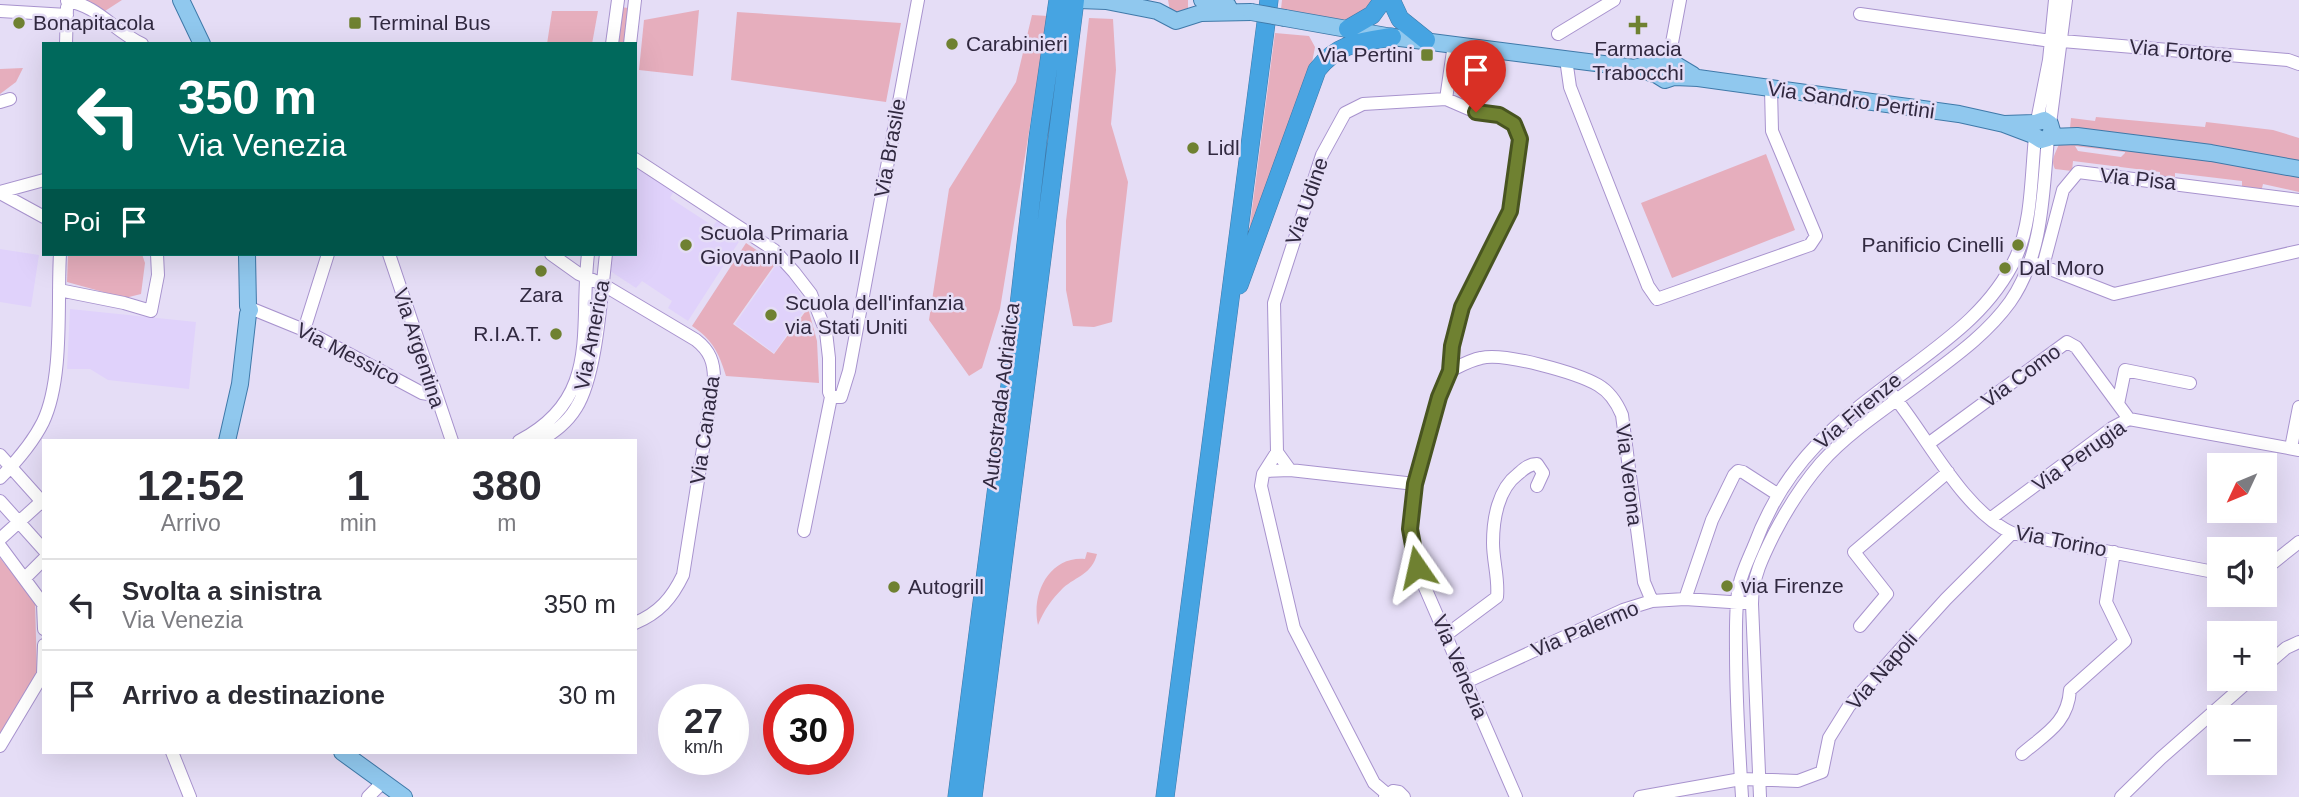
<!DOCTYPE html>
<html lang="it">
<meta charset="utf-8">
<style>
body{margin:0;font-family:Helvetica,sans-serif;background:#f2f2f3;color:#2b2b33;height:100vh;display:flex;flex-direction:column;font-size:26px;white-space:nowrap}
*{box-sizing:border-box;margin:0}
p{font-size:23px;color:#7c7c81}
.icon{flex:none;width:38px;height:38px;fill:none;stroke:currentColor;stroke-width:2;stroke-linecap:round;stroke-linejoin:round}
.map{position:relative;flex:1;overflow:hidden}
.details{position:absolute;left:42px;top:439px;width:595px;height:315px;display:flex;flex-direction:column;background:#fff;border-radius:0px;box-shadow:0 7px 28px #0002}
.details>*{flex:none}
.banner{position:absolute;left:42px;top:42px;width:595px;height:214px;border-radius:0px;box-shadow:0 7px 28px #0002;background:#00695c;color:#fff;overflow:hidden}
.needle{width:46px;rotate:226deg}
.fabs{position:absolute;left:2207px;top:453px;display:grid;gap:14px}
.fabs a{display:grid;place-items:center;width:70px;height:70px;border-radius:0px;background:#fff;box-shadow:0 7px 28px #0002;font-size:35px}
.speed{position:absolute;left:658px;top:684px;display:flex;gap:14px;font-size:35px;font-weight:700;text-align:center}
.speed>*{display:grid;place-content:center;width:91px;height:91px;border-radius:50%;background:#fff;box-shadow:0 7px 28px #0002;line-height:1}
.speed small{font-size:18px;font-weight:400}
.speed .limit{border:10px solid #d22;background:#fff;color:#111}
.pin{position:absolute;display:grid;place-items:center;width:60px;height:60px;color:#fff;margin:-72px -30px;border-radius:50% 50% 50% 0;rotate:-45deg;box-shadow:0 0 7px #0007}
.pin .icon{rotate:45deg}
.me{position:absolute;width:77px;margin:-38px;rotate:349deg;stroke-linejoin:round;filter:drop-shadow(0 0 5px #0008)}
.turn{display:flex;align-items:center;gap:24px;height:147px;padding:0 21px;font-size:32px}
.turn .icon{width:91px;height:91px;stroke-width:2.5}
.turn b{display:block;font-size:49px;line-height:60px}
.then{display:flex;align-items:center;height:66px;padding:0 21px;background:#0003;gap:14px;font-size:26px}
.eta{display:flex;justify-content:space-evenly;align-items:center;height:119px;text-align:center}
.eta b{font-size:42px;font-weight:700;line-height:49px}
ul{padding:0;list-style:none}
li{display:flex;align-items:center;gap:21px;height:91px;padding:0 21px;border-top:2px solid #e1e1e2}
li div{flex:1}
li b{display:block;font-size:26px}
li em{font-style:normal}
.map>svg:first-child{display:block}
.built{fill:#e0d2fb}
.green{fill:#e6aebd;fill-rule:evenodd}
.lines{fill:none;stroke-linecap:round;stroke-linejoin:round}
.minor-casing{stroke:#a893ce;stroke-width:14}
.major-casing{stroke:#3f79a9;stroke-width:18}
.highway-casing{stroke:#3f79a9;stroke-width:19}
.minor{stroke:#fff;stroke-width:12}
.major{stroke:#90c8ee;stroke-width:16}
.highway{stroke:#46a4e2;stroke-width:18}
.major-bridge-casing{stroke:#3f79a9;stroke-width:18;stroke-linecap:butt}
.major-bridge{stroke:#90c8ee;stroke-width:16}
.route-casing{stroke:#485420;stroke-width:18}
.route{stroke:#6f8131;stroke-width:12}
.poi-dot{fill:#6f8131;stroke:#e5ddf6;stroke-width:2.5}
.labels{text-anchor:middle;stroke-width:5;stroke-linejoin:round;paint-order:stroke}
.poi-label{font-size:21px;fill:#312940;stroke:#e5ddf6;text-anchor:start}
.street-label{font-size:21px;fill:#312940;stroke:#e5ddf6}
</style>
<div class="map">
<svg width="2299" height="797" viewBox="0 0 2299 797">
<rect width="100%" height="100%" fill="#e5ddf6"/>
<path class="built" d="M 635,165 L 674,191 L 670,198 L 713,226 L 717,221 L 742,237 L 688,321 L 668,308 L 672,301 L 642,281 L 636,288 L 610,271 L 612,254 L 635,254 Z
M 0,249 L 39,255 L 31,307 L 0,302 Z
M 777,264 L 789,275 L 807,306 L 774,353 L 735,324 Z
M 70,309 L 196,322 L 189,389 L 108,380 L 90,369 L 67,369 Z"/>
<path class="green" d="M 86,0 L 122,0 L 105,11 L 92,7 Z
M 1168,0 L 1188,0 L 1188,8 L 1180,14 L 1170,11 Z
M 1282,0 L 1377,0 L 1375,4 L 1351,19 L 1339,20 L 1281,9 Z
M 621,7 L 628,8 L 624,44 L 617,44 Z
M 699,10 L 693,76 L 639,70 L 644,20 Z
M 552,11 L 598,11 L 592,44 L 547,44 Z
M 737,12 L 901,23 L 886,102 L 731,80 Z
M 1032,15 L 1048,16 L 1000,309 L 982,368 L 969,376 L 929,320 L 949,189 L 1016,82 Z
M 1089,18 L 1113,19 L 1116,70 L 1111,124 L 1128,182 L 1112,322 L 1094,327 L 1073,326 L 1066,290 L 1066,221 Z
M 1275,33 L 1309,36 L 1315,47 L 1311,68 L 1248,240 Z
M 23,68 L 16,82 L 0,94 L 0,69 Z
M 2096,117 L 2205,127 L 2206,122 L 2273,130 L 2299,138 L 2299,161 L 2070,128 L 2071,118 L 2095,121 Z
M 2060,140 L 2299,173 L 2299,192 L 2263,184 L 2261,192 L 2242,189 L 2242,181 L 2175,173 L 2175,181 L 2160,180 L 2160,172 L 2073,161 L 2072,171 L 2055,169 C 2049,158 2059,149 2060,140 ZM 2075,146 L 2125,152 L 2125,153 L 2121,157 L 2078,151 Z
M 1766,154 L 1795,230 L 1672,278 L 1641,203 Z
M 746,243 L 776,263 L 733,324 L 774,354 L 808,308 L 817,341 L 819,383 L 726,376 C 719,353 712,339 692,326 Z
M 68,254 L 142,254 L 145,263 L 141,294 L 125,298 L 67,282 Z
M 1087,552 L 1097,554 C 1092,574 1077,576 1063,588 C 1052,599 1044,610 1038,625 C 1031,594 1049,556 1085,559 Z
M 0,558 L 35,601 L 37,676 L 0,735 Z"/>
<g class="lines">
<g class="minor-casing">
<path id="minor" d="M 67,1 C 97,5 115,32 142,44
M 0,11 L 67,15
M 1860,14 L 2051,41
M 1558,34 L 1614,0
M 2062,41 L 2288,60 L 2299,64
M 66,44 L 67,7
M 612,44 L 618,0
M 630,44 L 635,0
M 1566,59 L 1570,87 L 1648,286 L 1657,299 L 1810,245 L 1816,236 L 1772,131 L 1771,89
M 1662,61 L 1671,48 L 1680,0
M 1446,99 L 1454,44
M 0,102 L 10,99
M 2037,121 L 2049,60 L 2055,0
M 2050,124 L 2066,0
M 635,159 L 774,250 L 794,272 L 811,294 L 826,332 L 829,358 L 829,392 L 831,397
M 0,192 L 44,180
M 0,193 L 44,217
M 389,254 L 452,441
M 551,254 L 579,274 L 602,284 L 696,340 C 710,351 714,362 714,379 L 683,575 C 672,598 659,613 635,623
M 2037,264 L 2114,294 L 2299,251
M 2043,266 L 2063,190 L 2078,172 L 2299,200
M 59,290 L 124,303 L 151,311 L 158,275 L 157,254
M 250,308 L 304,330 L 422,393 L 434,395
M 304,330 L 328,254
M 1450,371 C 1460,366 1470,360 1481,358 C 1504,352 1577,373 1598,385 C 1610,392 1617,403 1622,415 L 1644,582 L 1652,601
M 1892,394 C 1927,436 1962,510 2012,533 L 2219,573
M 831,397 L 841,397 L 849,371 L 918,0
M 2118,404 L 2125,370 L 2190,383
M 519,441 C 602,398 579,329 588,254
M 540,441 C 554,432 567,423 576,408 C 597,375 601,295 606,254
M 1928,444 L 2067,342 L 2076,347 L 2129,419
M 2291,448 L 2299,407
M 1277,452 L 1263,474 L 1261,486 L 1294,628 L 1374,783 L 1387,794
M 0,455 L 44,504
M 1290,470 L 1277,452 L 1274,303 L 1322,155 L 1345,113 L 1363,104 L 1446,99 L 1476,112 L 1499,115 L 1514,124 L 1520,139 L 1509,211 L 1462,307 L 1452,346 L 1450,371 L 1439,397 L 1415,484 L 1410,529 L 1414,555 L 1423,583 L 1516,797
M 1266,471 L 1290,470 L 1415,484
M 0,478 C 17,461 32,444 43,422 C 64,378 57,302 60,254
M 0,501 L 44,550
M 1990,519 L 2112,428 L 2129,419 L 2299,450
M 804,531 L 831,397
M 0,539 L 41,502
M 0,546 L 43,604 L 44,629
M 2264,570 L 2299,542
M 25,578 L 44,559
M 1685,599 L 1712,520 L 1734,475 L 1738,471 L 1743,472 L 1777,494
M 1860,626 L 1887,594 L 1854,552 L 1948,472
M 1446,635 L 1497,597 C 1499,579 1493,561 1493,543 C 1493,519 1498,489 1518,474 C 1524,469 1529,464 1537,464 L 1543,473 L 1537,486
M 2264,667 L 2286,648 L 2299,642
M 1466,682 L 1623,610 L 1652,601 L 1685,599 L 1745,603
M 0,746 L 43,674 L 44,645
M 172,752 L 190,797
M 2022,754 C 2045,734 2068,723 2070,690 L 2125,641 L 2106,602 L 2114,552
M 368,797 L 383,782
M 1385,797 L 1393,791 L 1399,792 L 1404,797
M 1640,797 L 1741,779 L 1798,781 L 1822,772 L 1829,738 L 1849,706 L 1946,599 L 2012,533
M 1742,797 C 1739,749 1736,702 1736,654 C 1736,632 1735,607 1739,586 C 1742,572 1749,558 1754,546 C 1786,460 1836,423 1907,370 C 1950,338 1993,307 2016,257 C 2032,222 2031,176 2035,137
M 1760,797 L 1752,604 C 1752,578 1763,556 1774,534 C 1787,509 1803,484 1821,463 C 1851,429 1897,401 1933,373 C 1961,352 1989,331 2010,302 C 2043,255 2043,193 2048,138
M 2121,797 L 2161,758 L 2251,679"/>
</g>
<g class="major-casing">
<path id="major" d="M 181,0 L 202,44
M 1079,0 L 1106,1 L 1157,11 L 1176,21 L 1201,13 L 1251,12
M 1202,0 L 1228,6
M 1285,18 L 1392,37 L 1635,68 L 1657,75 L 1665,80 L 1674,77 L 1698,78 L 1959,114 L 2004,124 L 2033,135 L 2041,140 L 2048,138 L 2052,131 L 2050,124 L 2044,120 L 2035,123 L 2004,124
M 1637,67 L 1668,60 L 1693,75
M 2050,137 L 2077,136 L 2211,153 L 2299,169
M 227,441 L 240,384 L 248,314 L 250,310 L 248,306 L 247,254
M 342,752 L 404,797"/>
</g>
<g class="highway-casing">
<path id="highway" d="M 1392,2 L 1400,19 L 1426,40
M 1348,29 L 1372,15 L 1383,0
M 1239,285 L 1317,70 C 1338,43 1360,42 1392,37
M 957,797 L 1010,385 L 1038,138 L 1058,0
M 973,797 L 1075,0
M 1165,797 L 1269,0"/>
</g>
<use href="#minor" class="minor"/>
<use href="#major" class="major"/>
<use href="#highway" class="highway"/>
<g class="major-bridge-casing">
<path id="major-bridge" d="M 1251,12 L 1285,18"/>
</g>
<use href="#major-bridge" class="major-bridge"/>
</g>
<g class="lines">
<g class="route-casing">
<path id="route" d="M 1417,567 L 1410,529 L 1415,484 L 1439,397 L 1450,371 L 1452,346 L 1462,307 L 1510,211 L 1520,139 L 1514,124 L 1499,115 L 1476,112"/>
</g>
<use href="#route" class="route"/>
</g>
<g class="poi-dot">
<circle cx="19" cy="23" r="7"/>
<rect x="348" y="16" width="14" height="14" rx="3.5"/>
<path d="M1634.5 14.5h7v7h7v7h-7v7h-7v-7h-7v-7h7z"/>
<circle cx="952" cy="44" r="7"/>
<rect x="1420" y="48" width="14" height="14" rx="3.5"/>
<circle cx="1193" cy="148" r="7"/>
<circle cx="686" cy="245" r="7"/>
<circle cx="2018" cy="245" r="7"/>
<circle cx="2005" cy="268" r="7"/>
<circle cx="541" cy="271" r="7"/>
<circle cx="771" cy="315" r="7"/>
<circle cx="556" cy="334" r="7"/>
<circle cx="1727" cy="586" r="7"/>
<circle cx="894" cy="587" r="7"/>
</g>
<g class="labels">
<g class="poi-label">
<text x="33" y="30">Bonapitacola</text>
<text x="369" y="30">Terminal Bus</text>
<text x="966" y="51">Carabinieri</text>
<text x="1638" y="56" text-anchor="middle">Farmacia<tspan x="1638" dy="24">Trabocchi</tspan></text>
<text x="1413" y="62" text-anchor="end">Via Pertini</text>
<text x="1207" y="155">Lidl</text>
<text x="700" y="240">Scuola Primaria<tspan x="700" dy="24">Giovanni Paolo II</tspan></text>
<text x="2004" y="252" text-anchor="end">Panificio Cinelli</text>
<text x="2019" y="275">Dal Moro</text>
<text x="541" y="302" text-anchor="middle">Zara</text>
<text x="785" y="310">Scuola dell'infanzia<tspan x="785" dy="24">via Stati Uniti</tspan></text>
<text x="542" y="341" text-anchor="end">R.I.A.T.</text>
<text x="1741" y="593">via Firenze</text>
<text x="908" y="594">Autogrill</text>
</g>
<g class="street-label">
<text transform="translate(2181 51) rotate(5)" y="7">Via Fortore</text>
<text transform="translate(1851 100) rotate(8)" y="7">Via Sandro Pertini</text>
<text transform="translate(890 148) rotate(-80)" y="7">Via Brasile</text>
<text transform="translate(2138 179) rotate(6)" y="7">Via Pisa</text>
<text transform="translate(1307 201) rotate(-71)" y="7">Via Udine</text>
<text transform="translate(592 335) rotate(-79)" y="7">Via America</text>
<text transform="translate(419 348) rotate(72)" y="7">Via Argentina</text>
<text transform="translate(348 354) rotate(27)" y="7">Via Messico</text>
<text transform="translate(2021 376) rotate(-36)" y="7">Via Como</text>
<text transform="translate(1001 396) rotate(-83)" y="7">Autostrada Adriatica</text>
<text transform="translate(1858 411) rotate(-40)" y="7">Via Firenze</text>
<text transform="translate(705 430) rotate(-82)" y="7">Via Canada</text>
<text transform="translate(2079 456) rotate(-35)" y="7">Via Perugia</text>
<text transform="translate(1629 475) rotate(83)" y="7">Via Verona</text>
<text transform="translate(2061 541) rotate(11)" y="7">Via Torino</text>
<text transform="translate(1585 629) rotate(-23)" y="7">Via Palermo</text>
<text transform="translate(1460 667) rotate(67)" y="7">Via Venezia</text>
<text transform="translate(1882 671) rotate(-49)" y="7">Via Napoli</text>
</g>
</g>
</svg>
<div class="fabs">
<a><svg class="needle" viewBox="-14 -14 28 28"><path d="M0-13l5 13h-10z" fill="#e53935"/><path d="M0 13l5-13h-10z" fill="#7c7c81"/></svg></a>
<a><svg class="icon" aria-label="sound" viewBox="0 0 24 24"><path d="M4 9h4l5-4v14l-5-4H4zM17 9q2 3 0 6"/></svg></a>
<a>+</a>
<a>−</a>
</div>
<div class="speed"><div>27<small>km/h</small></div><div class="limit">30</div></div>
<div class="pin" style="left:1476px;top:112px;background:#d93025"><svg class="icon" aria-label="arrive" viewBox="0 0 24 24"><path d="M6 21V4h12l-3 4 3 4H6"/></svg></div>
<svg class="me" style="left:1417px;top:567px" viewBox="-20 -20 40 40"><path d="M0-17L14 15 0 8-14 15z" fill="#6f8131" stroke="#fff" stroke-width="4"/></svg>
<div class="banner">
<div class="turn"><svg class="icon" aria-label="left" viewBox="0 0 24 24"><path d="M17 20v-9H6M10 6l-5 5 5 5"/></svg><div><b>350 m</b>Via Venezia</div></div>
<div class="then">Poi<svg class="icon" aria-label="arrive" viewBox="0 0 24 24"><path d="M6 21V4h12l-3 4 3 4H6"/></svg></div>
</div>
<section class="details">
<div class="eta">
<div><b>12:52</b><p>Arrivo</p></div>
<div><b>1</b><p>min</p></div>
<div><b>380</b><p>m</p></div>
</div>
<ul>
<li><svg class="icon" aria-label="left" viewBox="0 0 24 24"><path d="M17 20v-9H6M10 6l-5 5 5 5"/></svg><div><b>Svolta a sinistra</b><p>Via Venezia</p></div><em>350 m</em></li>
<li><svg class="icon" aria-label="arrive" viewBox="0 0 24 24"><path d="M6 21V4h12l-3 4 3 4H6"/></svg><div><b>Arrivo a destinazione</b></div><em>30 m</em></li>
</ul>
</section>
</div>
